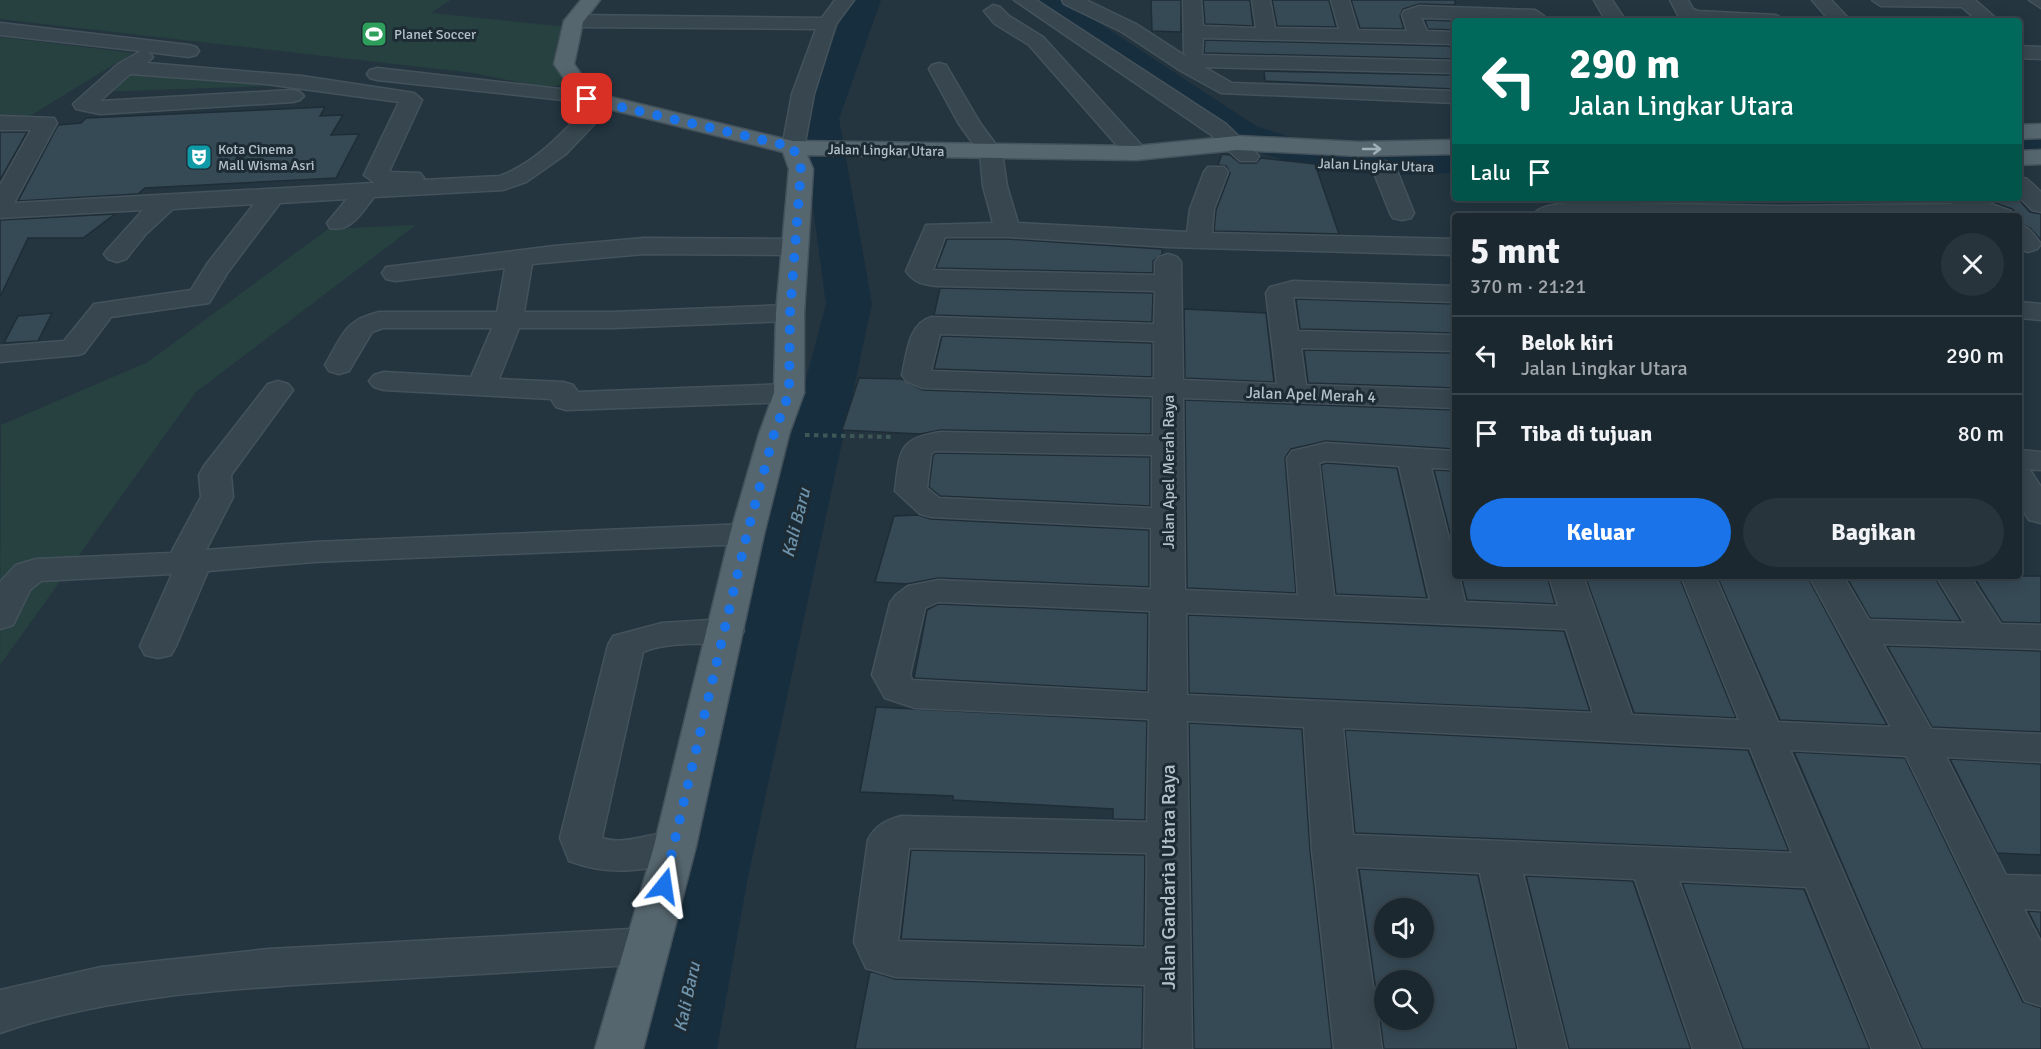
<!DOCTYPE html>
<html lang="id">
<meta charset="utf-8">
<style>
body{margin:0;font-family:Signika,sans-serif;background:#28343c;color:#f1f3f6;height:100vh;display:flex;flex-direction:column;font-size:22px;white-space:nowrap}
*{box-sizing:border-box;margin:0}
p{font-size:20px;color:#a0a6ab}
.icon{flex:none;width:33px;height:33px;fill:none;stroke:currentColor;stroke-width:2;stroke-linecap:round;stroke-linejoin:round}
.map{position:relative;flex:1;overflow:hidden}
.sheet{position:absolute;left:1452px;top:213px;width:570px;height:366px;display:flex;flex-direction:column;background:#1b2830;border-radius:6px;box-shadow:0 3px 15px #0003,0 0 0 2px #39444c}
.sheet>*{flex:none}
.guide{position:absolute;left:1452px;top:18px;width:570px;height:183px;border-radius:6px;box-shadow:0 3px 15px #0003,0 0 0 2px #39444c;background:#00695c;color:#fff;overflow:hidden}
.tools{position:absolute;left:1374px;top:898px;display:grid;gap:12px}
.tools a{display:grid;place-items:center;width:60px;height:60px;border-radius:50%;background:#1b2830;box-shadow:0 3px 15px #0003,0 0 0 2px #39444c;font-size:30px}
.pin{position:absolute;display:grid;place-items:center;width:51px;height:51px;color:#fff;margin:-26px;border-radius:12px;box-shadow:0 3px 9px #0006}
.me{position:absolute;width:66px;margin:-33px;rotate:15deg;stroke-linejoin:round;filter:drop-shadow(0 0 4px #0008)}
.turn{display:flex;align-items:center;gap:21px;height:126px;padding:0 18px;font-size:27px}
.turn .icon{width:78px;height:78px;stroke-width:2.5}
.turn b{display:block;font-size:42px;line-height:51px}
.then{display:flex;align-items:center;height:57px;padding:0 18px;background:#0003;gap:12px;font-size:22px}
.round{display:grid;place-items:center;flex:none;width:63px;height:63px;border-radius:32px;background:#28343c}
.head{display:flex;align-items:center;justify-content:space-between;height:102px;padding:0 18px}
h1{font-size:36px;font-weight:700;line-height:45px}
.primary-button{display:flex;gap:12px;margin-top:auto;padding:12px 18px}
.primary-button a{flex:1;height:69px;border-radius:36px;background:#1a73e8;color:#fff;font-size:24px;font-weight:700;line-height:69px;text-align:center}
.primary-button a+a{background:#28343c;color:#f1f3f6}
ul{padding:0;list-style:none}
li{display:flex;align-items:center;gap:18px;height:78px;padding:0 18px;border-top:2px solid #39444c}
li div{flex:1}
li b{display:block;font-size:22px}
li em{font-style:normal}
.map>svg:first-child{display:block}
.green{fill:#26413f}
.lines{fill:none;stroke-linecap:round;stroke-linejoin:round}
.river{fill:#172e3e;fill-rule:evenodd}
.building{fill:#364a56;stroke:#1f2d36;stroke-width:1.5;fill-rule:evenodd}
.minor-casing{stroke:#44525b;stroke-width:3}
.major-casing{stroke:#44525b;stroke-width:3}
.path{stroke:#3f5856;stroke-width:4;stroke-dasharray:4.5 4.5;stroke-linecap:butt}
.minor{fill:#38464f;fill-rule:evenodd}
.major{fill:#56666f;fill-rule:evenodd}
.oneway{stroke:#a1afb8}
.route{stroke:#1a73e8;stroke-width:10;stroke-dasharray:0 18}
.labels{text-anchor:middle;stroke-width:6;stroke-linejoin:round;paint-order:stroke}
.far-poi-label{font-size:14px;fill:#b4c1ca;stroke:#1d2b34;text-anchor:start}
.far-street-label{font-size:14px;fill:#b4c1ca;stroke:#1d2b34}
.street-label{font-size:16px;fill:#b4c1ca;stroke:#1d2b34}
.water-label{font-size:18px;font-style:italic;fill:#6d92aa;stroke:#1d2b34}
.near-street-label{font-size:20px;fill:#b4c1ca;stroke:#1d2b34}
</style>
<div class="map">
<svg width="2041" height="1049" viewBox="0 0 2041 1049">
<rect width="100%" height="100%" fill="#243540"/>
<path class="green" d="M 0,0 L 451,0 L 431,13 L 558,26 L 566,24 C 551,51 553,58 565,85 L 541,87 L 474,73 L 0,19 Z
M 0,37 L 133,53 L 28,117 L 0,120 Z
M 125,68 L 332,84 L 97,92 Z
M 416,225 L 196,392 L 0,665 L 1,425 L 148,362 L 328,229 Z"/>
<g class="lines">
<path class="river" d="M 849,0 L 881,0 L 839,119 L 872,304 L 748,877 L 717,1049 L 635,1049 L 674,877 L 826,304 L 801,119 Z
M 1026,0 L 1064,0 L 1256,126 L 1317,146 L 1394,151 L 1455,149 L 1455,173 L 1394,175 L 1313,170 L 1228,142 L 1031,7 Z
M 2041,132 L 2041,156 L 2019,157 L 2019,133 Z"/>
</g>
<path class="building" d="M 1151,0 L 1181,0 L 1181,32 L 1152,31 Z
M 1203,0 L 1250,0 L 1253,26 L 1205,24 Z
M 1272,0 L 1329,0 L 1336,27 L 1277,26 Z
M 1351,0 L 1455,0 L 1455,5 L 1419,4 L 1403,9 L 1400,16 L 1404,29 L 1360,28 Z
M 1425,20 L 1455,21 L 1455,30 L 1428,29 Z
M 1205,40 L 1450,46 L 1453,59 L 1204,53 Z
M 1264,71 L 1455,75 L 1455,89 L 1265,81 Z
M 325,107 L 320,116 L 343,115 L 331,135 L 359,134 L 336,178 L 145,188 L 138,194 L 18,201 L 58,125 L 81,123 L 86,118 Z
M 0,132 L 27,132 L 0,180 Z
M 1222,154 L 1230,155 L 1240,163 L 1256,163 L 1261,158 L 1315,164 L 1339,234 L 1214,231 L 1216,210 L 1230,173 L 1226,166 L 1218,165 Z
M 1987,200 L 2020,201 L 2030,212 L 2041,214 L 2041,240 L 2030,228 L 2019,223 L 2019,216 L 2012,209 Z
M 115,214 L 83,238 L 28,238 L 0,297 L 0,220 Z
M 947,239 L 1008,239 L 1162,249 L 1162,254 L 1153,261 L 1153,273 L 936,268 Z
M 940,288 L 1153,293 L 1152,322 L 934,315 Z
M 1296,299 L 1455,304 L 1455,333 L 1300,329 Z
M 1184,309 L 1266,313 L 1274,382 L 1185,378 Z
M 52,313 L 38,341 L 4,343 L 18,316 Z
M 942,336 L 1152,343 L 1152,377 L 934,369 Z
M 1304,350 L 1455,353 L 1455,388 L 1308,383 Z
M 859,378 L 902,379 L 923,390 L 1151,398 L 1151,434 L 941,430 L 920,434 L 842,430 Z
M 1185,400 L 1455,410 L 1455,449 L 1326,441 L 1291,449 L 1285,458 L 1296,593 L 1187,588 Z
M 936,453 L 1150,457 L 1150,506 L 940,496 L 929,487 L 933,455 Z
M 1326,463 L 1397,468 L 1427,598 L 1336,594 L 1321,465 Z
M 1434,470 L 1455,471 L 1455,553 Z
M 918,515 L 931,519 L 1149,530 L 1149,587 L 938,578 L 907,584 L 875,582 L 894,516 Z
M 1461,576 L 1547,576 L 1555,604 L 1467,600 Z
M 1585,576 L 1679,576 L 1736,718 L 1634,713 Z
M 1717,576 L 1807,576 L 1887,725 L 1780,720 Z
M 1846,576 L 1934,576 L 1961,621 L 1870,618 Z
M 1973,576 L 2041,576 L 2041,623 L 2002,622 Z
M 938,604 L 1148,613 L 1147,691 L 914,678 L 927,610 Z
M 1188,615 L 1564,631 L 1590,711 L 1189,693 Z
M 1887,646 L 2041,651 L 2041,732 L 1932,727 Z
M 876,707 L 1147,721 L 1145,820 L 1113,819 L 1113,809 L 953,800 L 953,796 L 860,792 Z
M 1189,723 L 1302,729 L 1310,850 L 1332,1049 L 1194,1049 Z
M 1345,730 L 1748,750 L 1789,851 L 1355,833 Z
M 1794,752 L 1905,758 L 2023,1002 L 2041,1008 L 2041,1049 L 1922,1049 Z
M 1950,759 L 2041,764 L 2041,855 L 1997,853 Z
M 911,850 L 1145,855 L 1144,946 L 901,939 Z
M 1359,869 L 1478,875 L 1517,1049 L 1384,1049 ZM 1384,909 L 1424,909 L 1424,948 L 1384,948 ZM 1384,981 L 1424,981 L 1424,1020 L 1384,1020 Z
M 1526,876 L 1633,881 L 1691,1049 L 1569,1049 Z
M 1682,883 L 1804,889 L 1870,1049 L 1743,1049 Z
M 2028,911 L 2041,912 L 2041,937 Z
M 870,971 L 895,979 L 1143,987 L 1142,1049 L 855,1049 Z"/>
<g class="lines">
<g class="minor-casing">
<path id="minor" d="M 835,0 L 854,0 L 836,24 L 814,94 L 804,148 L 801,153 L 785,153 L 782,148 L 792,94 L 816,29 L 574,27 L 564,21 L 574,15 L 822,18 Z
M 1014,0 L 1036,0 L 1226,124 L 1259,156 L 1256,161 L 1240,161 L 1210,134 Z
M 1062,0 L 1086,0 L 1136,24 L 1187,57 L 1184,53 L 1183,0 L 1201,0 L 1203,26 L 1256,28 L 1252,0 L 1270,0 L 1275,28 L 1339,29 L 1331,0 L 1349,0 L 1358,30 L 1407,31 L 1402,15 L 1404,11 L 1419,6 L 1535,10 L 1544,16 L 1538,21 L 1421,18 L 1427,31 L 1455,32 L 1455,44 L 1203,38 L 1202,55 L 1455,61 L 1455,73 L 1204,67 L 1232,83 L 1455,91 L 1455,103 L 1221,93 L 1181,71 L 1122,32 L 1064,4 Z
M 1594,0 L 1612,0 L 1626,21 L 1606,21 Z
M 1670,0 L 1688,0 L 1693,9 L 1698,11 L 1776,15 L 1786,21 L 1688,21 L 1679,17 Z
M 1812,0 L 1831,0 L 1851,21 L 1830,21 Z
M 1872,0 L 1975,0 L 1999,21 L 1978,21 L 1962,7 L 1881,6 Z
M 2029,0 L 2041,0 L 2041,8 Z
M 993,5 L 1000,7 L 1009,16 L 1043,37 L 1144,148 L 1147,153 L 1144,158 L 1128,158 L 1029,45 L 995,24 L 984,11 Z
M 0,23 L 189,45 L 196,47 L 199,51 L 196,55 L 189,57 L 148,52 L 153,57 L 147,63 L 302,76 L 414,93 L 422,100 L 389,172 L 420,173 L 424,178 L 422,180 L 500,176 C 537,162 563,132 591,103 L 377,80 L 370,78 L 367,74 L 370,70 L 377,68 L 587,92 L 597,97 L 612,97 L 615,102 L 566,154 L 526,182 L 503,190 L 374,197 C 362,212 351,233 330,228 L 327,223 L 347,199 L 280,203 L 228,272 L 209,303 L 111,317 L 84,353 L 78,355 L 0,362 L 0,346 L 64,341 L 94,304 L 191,290 L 207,264 L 254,204 L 173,209 L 145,235 L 126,259 L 117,262 L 108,259 L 104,254 L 108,249 L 143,210 L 0,218 L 0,185 L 31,130 L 0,130 L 0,116 L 54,118 L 57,123 L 14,203 L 375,183 L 364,175 L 399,102 L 266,84 L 130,74 L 100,101 L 293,90 L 300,92 L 304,96 L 300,100 L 293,102 L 100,114 L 76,109 L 73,104 L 118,64 L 141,51 L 0,35 Z
M 2019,46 L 2041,47 L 2041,59 L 2019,58 Z
M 939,63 L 946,65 L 980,123 L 1002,153 L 1007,186 L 1018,223 L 1187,232 L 1190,209 L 1204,172 L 1208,167 L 1224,167 L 1228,172 L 1214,209 L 1212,233 L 1455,239 L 1455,255 L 1168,247 L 1008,237 L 945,237 L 933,270 L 1155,275 L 1155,262 L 1159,257 L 1168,254 L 1177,257 L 1181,262 L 1183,380 L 1277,384 L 1266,293 L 1270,287 L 1293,281 L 1455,286 L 1455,302 L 1293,297 L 1298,331 L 1455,335 L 1455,351 L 1301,348 L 1306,385 L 1455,390 L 1455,408 L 1183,398 L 1185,590 L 1298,595 L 1287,458 L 1292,451 L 1326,443 L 1455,451 L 1455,469 L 1431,468 L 1455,562 L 1455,576 L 1459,576 L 1465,602 L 1558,606 L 1549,576 L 1583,576 L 1632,715 L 1739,720 L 1681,576 L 1715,576 L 1778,722 L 1891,727 L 1809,576 L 1843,576 L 1869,620 L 1965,623 L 1936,576 L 1970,576 L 2001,624 L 2041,625 L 2041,649 L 1883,644 L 1931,729 L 2041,734 L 2041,762 L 1946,757 L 2006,875 L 2041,876 L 2041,910 L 2024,909 L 2041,942 L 2041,1006 L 2025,1001 L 1906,756 L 1790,750 L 1920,1049 L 1872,1049 L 1806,887 L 1679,881 L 1741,1049 L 1693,1049 L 1635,879 L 1523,874 L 1567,1049 L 1519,1049 L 1480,873 L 1356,867 L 1382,1049 L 1334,1049 L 1312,850 L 1304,727 L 1187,721 L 1192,1049 L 1144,1049 L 1145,985 L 895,977 L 866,968 L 854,942 L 868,840 C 876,825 885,821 901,816 L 1147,822 L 1149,719 L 915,708 L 885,698 L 872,675 L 890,603 L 896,595 L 908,586 L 938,580 L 1151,589 L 1151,528 L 931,517 L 920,514 L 895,491 C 900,452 897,438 941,432 L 1153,436 L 1153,396 L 923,388 L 906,381 L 902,375 C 907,354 908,323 932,317 L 1154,324 L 1155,291 L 936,286 C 923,284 914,283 906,271 L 926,225 L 993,223 L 983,186 L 980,153 L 959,124 L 929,69 L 932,65 ZM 940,334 L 1154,341 L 1154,379 L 931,371 ZM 935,451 L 1152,455 L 1152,508 L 939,498 L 927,488 L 931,454 ZM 1326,461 L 1399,466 L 1430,600 L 1334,596 L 1319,463 ZM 938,602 L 1150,611 L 1149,693 L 912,680 L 910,675 L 925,608 ZM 1186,613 L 1566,629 L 1593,713 L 1187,695 ZM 1343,728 L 1750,748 L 1792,853 L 1353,835 ZM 909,848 L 1147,853 L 1146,948 L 898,941 Z
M 1384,161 L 1392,163 L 1396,168 L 1414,213 L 1411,218 L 1402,220 L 1393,218 L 1390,213 L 1372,168 L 1376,163 Z
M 2019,177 L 2027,179 L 2041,192 L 2041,212 L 2032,210 L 2019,197 Z
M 1957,198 L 1981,198 L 1980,200 L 2011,211 L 2014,216 L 1979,216 L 1971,213 L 1963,216 L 1532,216 C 1540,204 1562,204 1576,202 L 1779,206 L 1951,204 Z
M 2019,225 C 2030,227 2034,235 2041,244 L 2037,249 L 2028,252 L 2019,249 Z
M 644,238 L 795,239 L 804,242 L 808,247 L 804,252 L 795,255 L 644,254 L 532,264 L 524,312 L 613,312 L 790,305 L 800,307 L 804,313 L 800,319 L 790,321 L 613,328 L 519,328 L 499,379 L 563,382 L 573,385 L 578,392 L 789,384 L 799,387 L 804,393 L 799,399 L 789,402 L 566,410 L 556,407 L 551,399 L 384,390 L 374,387 L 369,381 L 374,375 L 384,372 L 471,377 L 492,328 L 383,328 L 372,332 L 349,371 L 339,374 L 329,371 L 325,365 C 343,335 343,321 379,312 L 497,312 L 505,268 L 395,281 L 386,279 L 382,273 L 386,267 L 554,246 Z
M 2019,302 L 2041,304 L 2041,320 L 2019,318 Z
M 278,381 L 288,384 L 293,390 L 231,475 L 233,497 L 206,550 L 314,542 L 747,524 L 759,527 L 764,534 L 759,541 L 747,544 L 314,562 L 208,571 L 176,646 L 171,655 L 158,658 L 145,655 L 140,646 L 172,574 L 41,581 L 30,590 L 13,625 L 0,629 L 0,582 L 16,565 L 36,559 L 171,553 L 201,497 L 199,475 L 204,466 L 268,384 Z
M 2019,450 L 2041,452 L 2041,470 L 2024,469 L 2030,470 L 2041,487 L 2041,523 L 2029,520 L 2019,504 Z
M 726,619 L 739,623 L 744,631 L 739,639 C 708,648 673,639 643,652 L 602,838 C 629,848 661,825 690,835 L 696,846 L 690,857 C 646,871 613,877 569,861 L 560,838 L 608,645 L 613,636 L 662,623 Z
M 648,928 L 664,933 L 670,946 L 664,959 L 648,964 C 547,970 446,976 344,982 C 229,989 109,995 0,1033 L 0,990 L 101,967 L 269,949 Z"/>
</g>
<g class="major-casing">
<path id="major" d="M 581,0 L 600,0 L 583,22 L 574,64 L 594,93 L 793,141 L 1136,146 L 1237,136 L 1359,142 L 1455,140 L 1455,154 L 1359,156 L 1237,150 L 1136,160 L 807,155 L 813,169 L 804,313 L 804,393 L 789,434 L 764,534 L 696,846 L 643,1049 L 595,1049 L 654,846 L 730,534 L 759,434 L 774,393 L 776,313 L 789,169 L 783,152 L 580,102 L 554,64 L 564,21 Z
M 2041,124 L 2041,138 L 2019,139 L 2019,125 Z
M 2041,150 L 2041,164 L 2019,165 L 2019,151 Z"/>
</g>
<path class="path" d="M 805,435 L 893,437"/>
<use href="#minor" class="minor"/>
<use href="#major" class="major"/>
</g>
<defs><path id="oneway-shaft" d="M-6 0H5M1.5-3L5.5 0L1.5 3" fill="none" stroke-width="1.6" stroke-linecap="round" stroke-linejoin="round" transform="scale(1.5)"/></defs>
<use class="oneway" href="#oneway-shaft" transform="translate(1372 149)"/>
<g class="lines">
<path class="route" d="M 587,99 L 793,147 L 801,169 L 790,313 L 789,393 L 774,434 L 747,534 L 664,886"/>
</g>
<defs>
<g id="stadium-square" transform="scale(1.35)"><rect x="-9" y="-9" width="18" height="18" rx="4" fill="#2e9e5b" stroke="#1d2b34"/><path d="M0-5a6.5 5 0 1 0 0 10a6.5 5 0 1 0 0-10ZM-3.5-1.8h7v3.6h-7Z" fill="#fff"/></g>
<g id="theatre-square" transform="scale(1.35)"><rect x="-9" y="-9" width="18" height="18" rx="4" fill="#0f9aa8" stroke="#1d2b34"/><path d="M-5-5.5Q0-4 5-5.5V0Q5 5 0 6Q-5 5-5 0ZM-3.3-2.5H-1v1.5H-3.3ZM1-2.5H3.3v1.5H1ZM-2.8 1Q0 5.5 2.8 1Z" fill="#fff"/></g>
</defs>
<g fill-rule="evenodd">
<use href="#stadium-square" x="374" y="34"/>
<use href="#theatre-square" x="199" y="157"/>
</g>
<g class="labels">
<g class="far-poi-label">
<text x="394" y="39">Planet Soccer</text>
<text x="218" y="154">Kota Cinema<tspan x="218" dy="16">Mall Wisma Asri</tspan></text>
</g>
<g class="far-street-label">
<text transform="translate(886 150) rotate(1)" y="5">Jalan Lingkar Utara</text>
<text transform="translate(1376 165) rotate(2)" y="5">Jalan Lingkar Utara</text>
</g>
<g class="street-label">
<text transform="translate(1311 394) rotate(2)" y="6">Jalan Apel Merah 4</text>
<text transform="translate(1168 472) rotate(-90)" y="6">Jalan Apel Merah Raya</text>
</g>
<g class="water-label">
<text transform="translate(796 523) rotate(-76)" y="6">Kali Baru</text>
<text transform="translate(687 997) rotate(-78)" y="6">Kali Baru</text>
</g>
<g class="near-street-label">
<text transform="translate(1168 877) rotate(-90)" y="7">Jalan Gandaria Utara Raya</text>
</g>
</g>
</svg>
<div class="tools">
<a><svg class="icon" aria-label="sound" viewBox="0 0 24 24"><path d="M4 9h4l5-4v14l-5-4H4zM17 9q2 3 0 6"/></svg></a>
<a><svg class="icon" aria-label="search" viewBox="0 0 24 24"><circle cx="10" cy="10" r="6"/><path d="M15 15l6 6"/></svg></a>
</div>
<div class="pin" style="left:587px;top:99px;background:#d93025"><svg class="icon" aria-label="arrive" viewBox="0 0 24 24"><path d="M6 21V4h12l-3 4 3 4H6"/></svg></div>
<svg class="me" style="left:664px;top:886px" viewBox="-20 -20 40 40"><path d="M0-17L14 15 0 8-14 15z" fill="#1a73e8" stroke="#fff" stroke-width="4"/></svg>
<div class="guide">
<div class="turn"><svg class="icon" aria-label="left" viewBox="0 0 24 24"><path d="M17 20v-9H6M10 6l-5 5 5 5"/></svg><div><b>290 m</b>Jalan Lingkar Utara</div></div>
<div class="then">Lalu<svg class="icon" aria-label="arrive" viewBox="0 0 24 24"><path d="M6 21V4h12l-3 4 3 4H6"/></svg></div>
</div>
<section class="sheet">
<div class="head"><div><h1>5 mnt</h1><p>370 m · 21:21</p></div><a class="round"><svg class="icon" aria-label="close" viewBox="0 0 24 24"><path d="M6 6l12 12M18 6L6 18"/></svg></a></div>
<ul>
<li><svg class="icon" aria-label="left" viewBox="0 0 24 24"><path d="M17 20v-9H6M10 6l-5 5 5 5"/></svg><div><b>Belok kiri</b><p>Jalan Lingkar Utara</p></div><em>290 m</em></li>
<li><svg class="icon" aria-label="arrive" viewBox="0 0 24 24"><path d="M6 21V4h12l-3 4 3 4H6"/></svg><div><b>Tiba di tujuan</b></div><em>80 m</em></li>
</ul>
<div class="primary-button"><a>Keluar</a><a>Bagikan</a></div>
</section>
</div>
